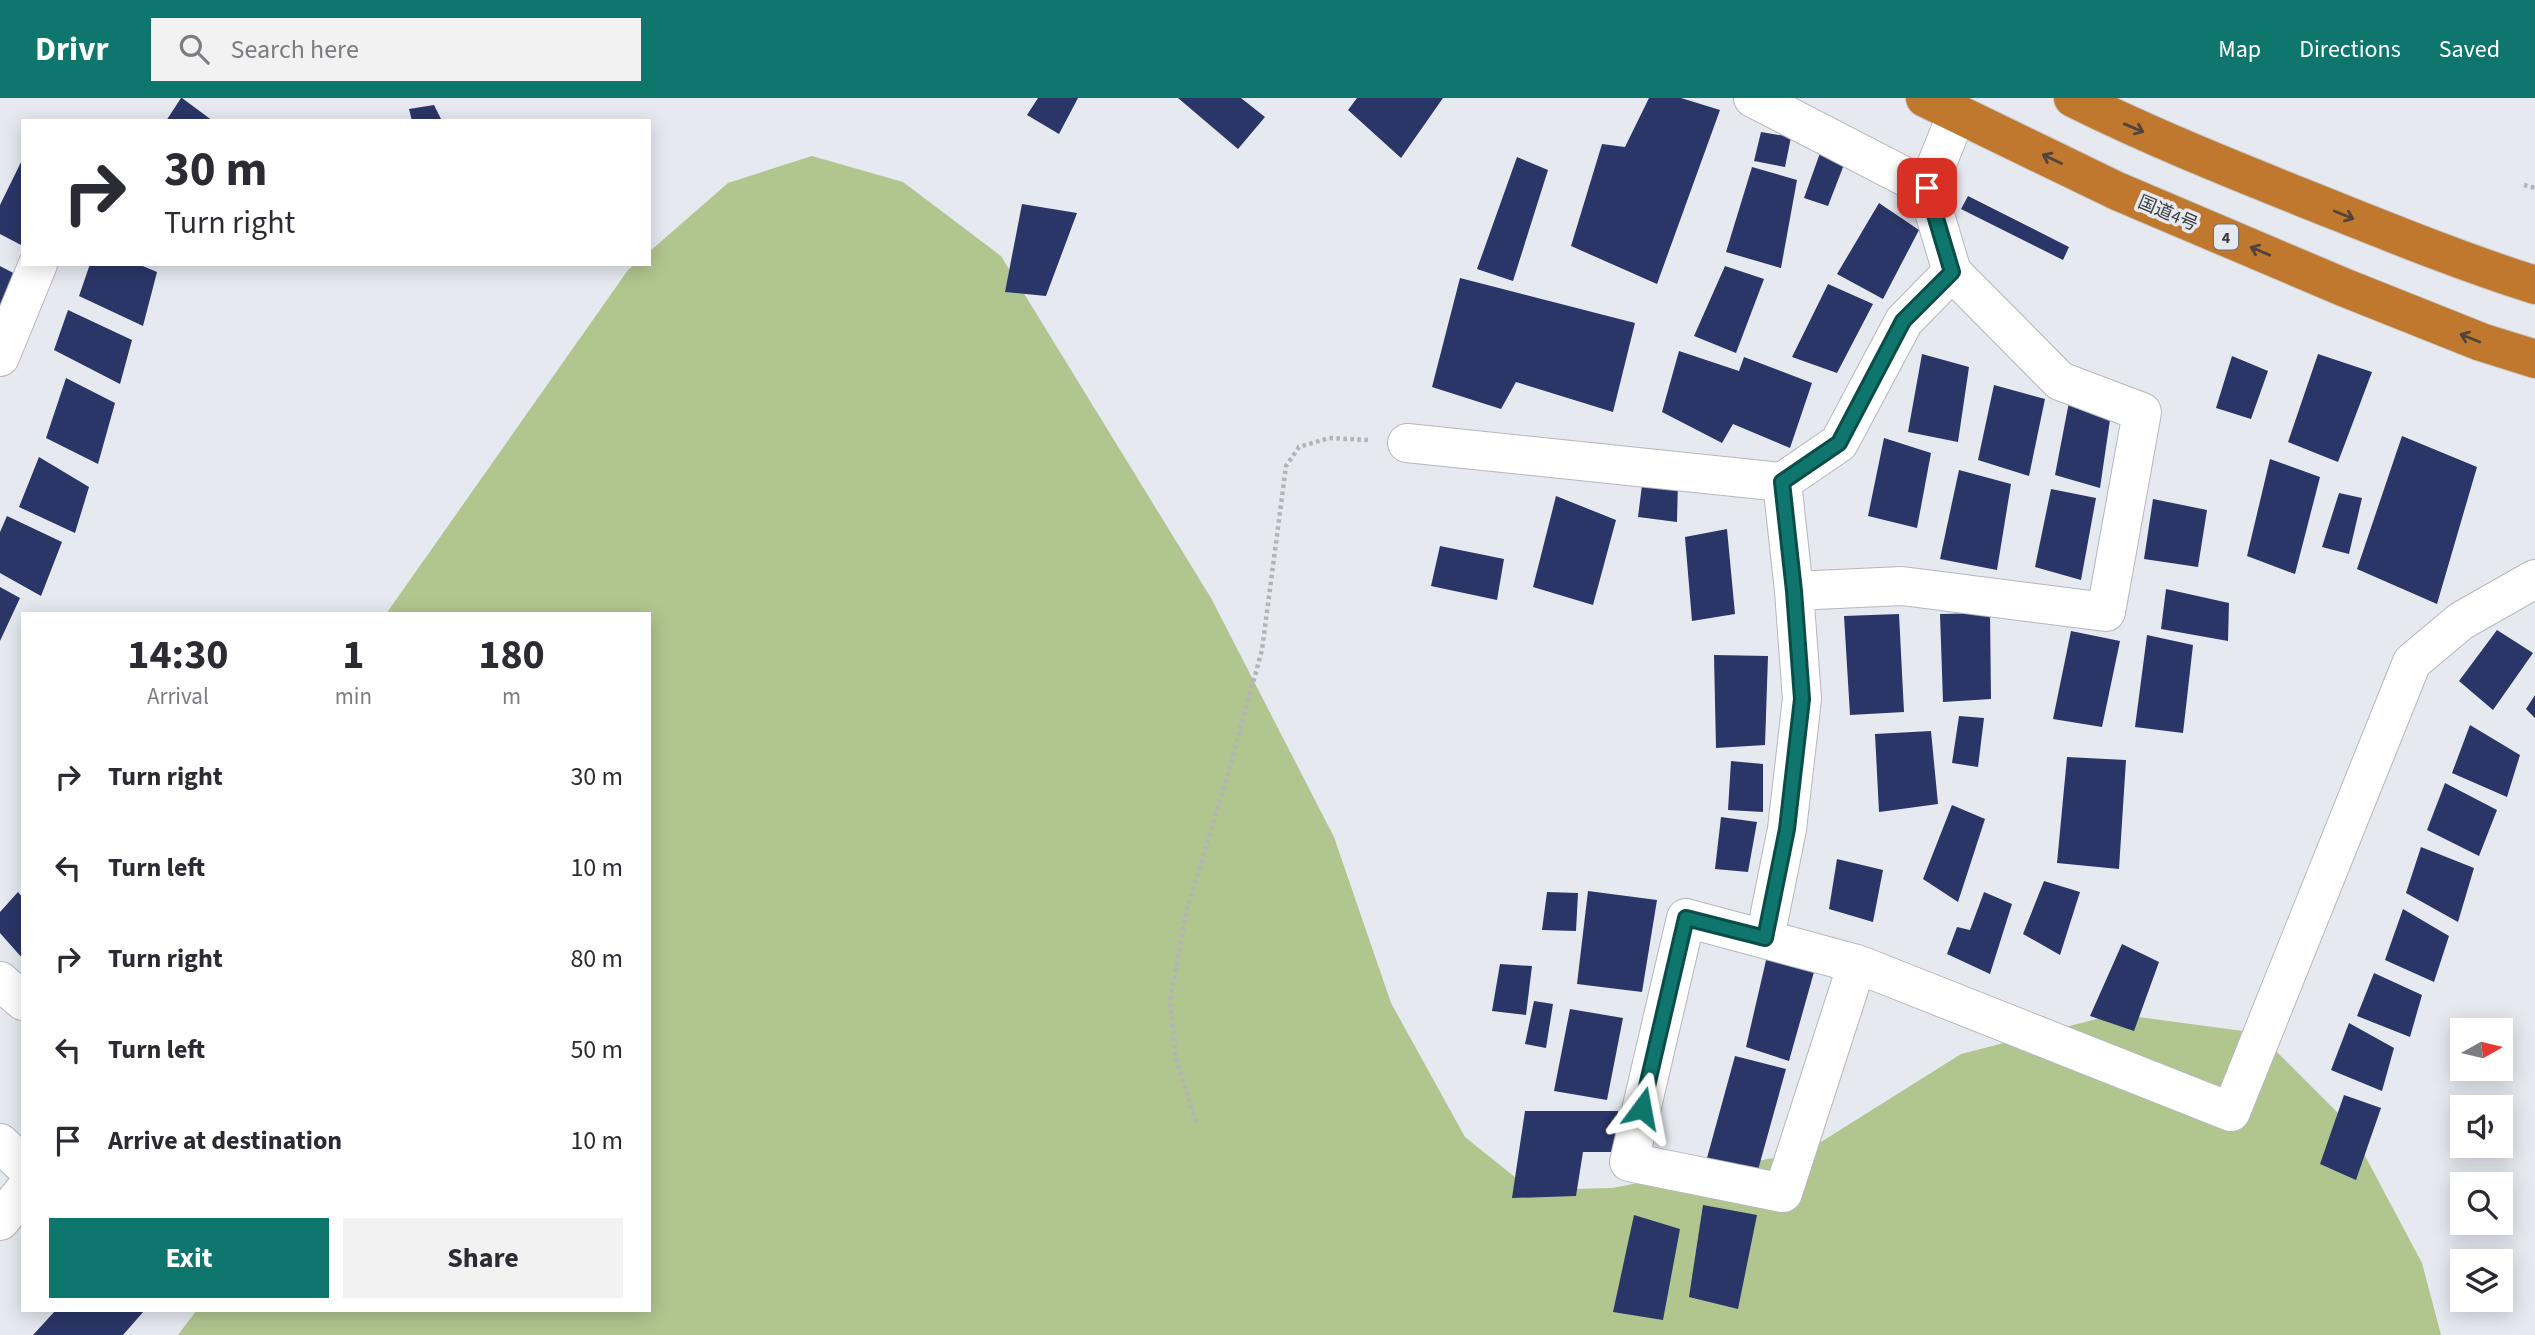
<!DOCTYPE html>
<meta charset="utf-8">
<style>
body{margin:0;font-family:"Source Sans 3","Noto Sans JP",sans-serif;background:#f2f2f3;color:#2b2b33;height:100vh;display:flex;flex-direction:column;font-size:26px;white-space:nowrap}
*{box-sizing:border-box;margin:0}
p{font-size:23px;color:#7c7c81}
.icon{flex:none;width:38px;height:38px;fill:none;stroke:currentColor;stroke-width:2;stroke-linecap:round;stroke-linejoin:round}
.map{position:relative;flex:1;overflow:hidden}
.drawer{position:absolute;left:21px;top:514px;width:630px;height:700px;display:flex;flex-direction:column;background:#fff;border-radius:0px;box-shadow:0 4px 18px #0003}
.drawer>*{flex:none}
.top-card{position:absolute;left:21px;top:21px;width:630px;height:147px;border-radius:0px;box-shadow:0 4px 18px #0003;background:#fff;color:#2b2b33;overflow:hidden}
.needle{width:46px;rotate:82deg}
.tools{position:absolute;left:2450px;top:920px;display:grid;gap:14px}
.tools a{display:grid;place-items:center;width:63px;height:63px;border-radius:0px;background:#fff;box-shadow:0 4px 18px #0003;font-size:35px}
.pin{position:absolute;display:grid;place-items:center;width:60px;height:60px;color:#fff;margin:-30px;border-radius:14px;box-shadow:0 4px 10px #0006}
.me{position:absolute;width:77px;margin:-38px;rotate:13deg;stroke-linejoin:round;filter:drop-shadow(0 0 5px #0008)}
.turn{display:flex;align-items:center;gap:24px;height:147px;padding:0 28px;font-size:32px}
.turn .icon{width:91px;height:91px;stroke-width:2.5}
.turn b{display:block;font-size:49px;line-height:60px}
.eta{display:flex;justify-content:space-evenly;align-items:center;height:119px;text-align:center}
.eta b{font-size:42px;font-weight:700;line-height:49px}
.button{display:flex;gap:14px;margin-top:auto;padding:14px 28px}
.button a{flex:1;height:80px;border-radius:0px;background:#0f766e;color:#fff;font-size:28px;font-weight:700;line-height:80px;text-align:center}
.button a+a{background:#f2f2f3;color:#2b2b33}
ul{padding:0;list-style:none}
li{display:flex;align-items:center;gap:21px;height:91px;padding:0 28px}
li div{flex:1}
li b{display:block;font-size:26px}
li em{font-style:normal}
header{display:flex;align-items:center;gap:42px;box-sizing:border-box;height:98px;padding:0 35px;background:#0f766e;color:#fff}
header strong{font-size:33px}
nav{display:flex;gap:38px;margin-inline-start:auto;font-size:24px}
.search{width:490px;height:63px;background:#f2f2f3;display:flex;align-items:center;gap:18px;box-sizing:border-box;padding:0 24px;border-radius:0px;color:#7c7c81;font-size:26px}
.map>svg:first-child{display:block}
.green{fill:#b1c58f}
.building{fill:#2a3668}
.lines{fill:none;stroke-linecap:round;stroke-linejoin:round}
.minor-casing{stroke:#b4b7be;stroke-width:40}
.highway-casing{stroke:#c8c8c9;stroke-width:40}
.path{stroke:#b2b4ba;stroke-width:4.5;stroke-dasharray:3.5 3.5;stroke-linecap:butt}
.minor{stroke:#fff;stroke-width:38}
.highway{stroke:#bf782e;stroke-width:38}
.oneway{stroke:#4f453c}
.route-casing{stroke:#0a4d48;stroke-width:18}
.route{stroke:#0f766e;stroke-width:12}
.labels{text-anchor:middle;stroke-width:7;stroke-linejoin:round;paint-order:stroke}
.shield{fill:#e7e9f1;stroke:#6f7074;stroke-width:2}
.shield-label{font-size:16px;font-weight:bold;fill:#3b3c3f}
.street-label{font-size:18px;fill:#3b3c3f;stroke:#e7e9f1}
</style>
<header>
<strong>Drivr</strong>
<div class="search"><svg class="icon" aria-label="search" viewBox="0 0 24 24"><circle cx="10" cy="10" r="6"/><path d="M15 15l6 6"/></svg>Search here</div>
<nav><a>Map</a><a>Directions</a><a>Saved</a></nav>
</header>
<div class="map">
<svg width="2535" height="1237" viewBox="0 0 2535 1237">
<rect width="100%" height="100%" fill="#e7e9f1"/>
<path class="green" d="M 812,58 L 903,84 L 1001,158 L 1211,500 L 1334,739 L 1391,905 L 1465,1039 L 1531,1092 L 1612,1090 L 1805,1054 L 1961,956 L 2116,916 L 2258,935 L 2347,1024 L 2422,1165 L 2441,1237 L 178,1237 L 196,1213 L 649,1213 L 649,516 L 386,516 L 628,172 L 635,166 L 649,166 L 649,154 L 728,85 Z"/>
<path class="building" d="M 181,0 L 182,0 L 213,23 L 166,23 Z
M 1038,0 L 1078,0 L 1059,36 L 1027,17 Z
M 1178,0 L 1241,0 L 1265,19 L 1238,51 Z
M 1357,0 L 1443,0 L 1401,60 L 1348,12 Z
M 1649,0 L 1681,0 L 1720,12 L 1657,186 L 1571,148 L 1602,46 L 1625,49 Z
M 434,7 L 442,23 L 412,23 L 409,11 Z
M 1761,34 L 1791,39 L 1785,69 L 1754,63 Z
M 1820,55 L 1845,64 L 1828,108 L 1804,100 Z
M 1517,59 L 1548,72 L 1513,183 L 1477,171 Z
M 23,60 L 23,148 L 0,136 L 0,107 Z
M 1752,69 L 1797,82 L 1781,170 L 1726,154 Z
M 1968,98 L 2069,149 L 2063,162 L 1961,111 Z
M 1879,105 L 1919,132 L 1883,201 L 1837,176 Z
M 1022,106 L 1077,115 L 1046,198 L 1005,194 Z
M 90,166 L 138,166 L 157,174 L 143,228 L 79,198 Z
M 0,168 L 17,177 L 0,213 Z
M 1725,168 L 1764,181 L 1736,255 L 1694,238 Z
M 1460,180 L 1635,225 L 1613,314 L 1516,284 L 1501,311 L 1432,289 Z
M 1828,186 L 1873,206 L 1837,275 L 1792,259 Z
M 68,212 L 132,242 L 120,286 L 54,252 Z
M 1679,253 L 1739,273 L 1744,259 L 1812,285 L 1790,350 L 1733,326 L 1722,345 L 1662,314 Z
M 1922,256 L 1969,269 L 1958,344 L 1908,334 Z
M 2318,256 L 2372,274 L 2338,364 L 2288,344 Z
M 2232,258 L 2268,273 L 2251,321 L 2216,310 Z
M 66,280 L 115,305 L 98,366 L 46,340 Z
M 1994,287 L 2045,301 L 2029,378 L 1978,362 Z
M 2069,304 L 2111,315 L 2100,390 L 2055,377 Z
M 2402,338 L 2477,369 L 2437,506 L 2357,471 Z
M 1884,340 L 1931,355 L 1917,430 L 1868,418 Z
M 39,359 L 89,389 L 75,435 L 19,409 Z
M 2270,361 L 2320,379 L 2295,476 L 2247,458 Z
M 1959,372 L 2011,386 L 1997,472 L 1940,461 Z
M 1643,379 L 1678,382 L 1677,424 L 1638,419 Z
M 2051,391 L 2096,400 L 2081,482 L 2035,469 Z
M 2339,395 L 2362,400 L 2349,456 L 2322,449 Z
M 1556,398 L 1616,422 L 1593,507 L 1533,489 Z
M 2153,401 L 2207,412 L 2198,469 L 2144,461 Z
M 7,418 L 62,444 L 41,498 L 0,475 L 0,434 Z
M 1727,431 L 1735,516 L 1692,523 L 1685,439 Z
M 1440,448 L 1504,461 L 1497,502 L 1431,488 Z
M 0,489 L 20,500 L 0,543 Z
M 2166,491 L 2229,505 L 2228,543 L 2161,531 Z
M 1990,515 L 1991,601 L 1943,604 L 1940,516 Z
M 1899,516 L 1904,614 L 1850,617 L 1844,518 Z
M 2497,532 L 2533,555 L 2493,612 L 2459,583 Z
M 2071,533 L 2120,543 L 2102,629 L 2053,621 Z
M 2147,537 L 2193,547 L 2183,635 L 2135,629 Z
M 1714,557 L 1768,558 L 1765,647 L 1716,650 Z
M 2535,597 L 2535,620 L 2526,611 Z
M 1959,618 L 1984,620 L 1978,669 L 1952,665 Z
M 2470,627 L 2520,657 L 2507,699 L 2452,675 Z
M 1931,633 L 1938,706 L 1879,714 L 1875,636 Z
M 2067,659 L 2126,662 L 2119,771 L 2057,765 Z
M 1731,663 L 1763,666 L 1763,714 L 1728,712 Z
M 2445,685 L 2497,712 L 2479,758 L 2427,732 Z
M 1952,707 L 1985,721 L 1958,804 L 1923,781 Z
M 1721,719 L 1757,724 L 1748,774 L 1715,771 Z
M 2421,749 L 2474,770 L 2458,824 L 2406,795 Z
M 1837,761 L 1883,772 L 1873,824 L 1829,811 Z
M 2044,783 L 2080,794 L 2060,857 L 2023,836 Z
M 1588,793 L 1657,802 L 1642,894 L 1577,886 Z
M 18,794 L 23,800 L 23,861 L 0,835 L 0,814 Z
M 1547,794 L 1578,795 L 1576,833 L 1542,832 Z
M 1984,794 L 2012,806 L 1990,876 L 1947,856 L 1957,829 L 1970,832 Z
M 2403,811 L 2449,838 L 2434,884 L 2385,862 Z
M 2122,846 L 2159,864 L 2134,933 L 2090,918 Z
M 1767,858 L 1814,874 L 1789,963 L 1746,949 Z
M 1500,866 L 1532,868 L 1526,917 L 1492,913 Z
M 2374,875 L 2422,897 L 2410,939 L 2357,918 Z
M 1534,903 L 1553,906 L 1546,950 L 1525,946 Z
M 1570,911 L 1623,920 L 1607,1002 L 1554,993 Z
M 2349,925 L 2394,950 L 2382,993 L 2331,972 Z
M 1735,958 L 1786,971 L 1758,1072 L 1707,1060 Z
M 2344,997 L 2381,1010 L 2356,1082 L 2320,1066 Z
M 1525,1013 L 1618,1013 L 1617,1054 L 1583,1054 L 1576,1098 L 1512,1100 Z
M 1703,1107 L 1757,1117 L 1738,1211 L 1689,1199 Z
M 1634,1117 L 1680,1131 L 1663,1222 L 1613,1214 Z
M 55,1213 L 144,1213 L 123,1237 L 33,1237 Z"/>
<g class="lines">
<g class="minor-casing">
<path id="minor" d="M 1753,0 L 1927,90 L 1952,174 L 2060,283 L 2142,314 L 2106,514 L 1902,488 L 1794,493 L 1802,601 L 1787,731 L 1765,840
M 1927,90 L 1957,16
M 0,259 L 38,166
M 1407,345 L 1782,384
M 1794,493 L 1782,384 L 1839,345 L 1904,223 L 1952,174
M 1686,820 L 1857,866 L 1783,1095 L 1629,1064 Z
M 1857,866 L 2231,1014 L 2412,564 L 2461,523 L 2535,481
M 0,883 L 23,903
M 0,1045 L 23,1067
M 0,1123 L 23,1094"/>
</g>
<g class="highway-casing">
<path id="highway" d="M 1925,0 L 2117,93 L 2343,189 L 2481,244 L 2535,261
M 2073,0 C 2147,37 2224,68 2301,99 C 2379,130 2456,162 2535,187"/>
</g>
<path class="path" d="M 2524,87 L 2535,90
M 1196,1024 L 1176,961 L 1170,904 L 1186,814 L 1227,680 L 1262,552 L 1286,368 L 1299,349 L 1329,340 L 1368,342"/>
<use href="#minor" class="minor"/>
<use href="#highway" class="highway"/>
</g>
<defs><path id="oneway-shaft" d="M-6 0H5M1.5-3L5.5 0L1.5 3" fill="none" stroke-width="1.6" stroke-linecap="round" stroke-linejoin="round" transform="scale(1.75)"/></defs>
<g class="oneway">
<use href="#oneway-shaft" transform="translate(2134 30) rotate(23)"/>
<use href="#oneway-shaft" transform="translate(2052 61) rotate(-154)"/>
<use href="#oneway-shaft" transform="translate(2344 117) rotate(22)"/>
<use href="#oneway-shaft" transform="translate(2260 153) rotate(-157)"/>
<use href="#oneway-shaft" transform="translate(2470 240) rotate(-158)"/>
</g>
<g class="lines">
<g class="route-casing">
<path id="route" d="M 1642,1010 L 1686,820 L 1765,840 L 1787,731 L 1802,601 L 1794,493 L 1782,384 L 1839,345 L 1903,223 L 1952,174 L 1927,90"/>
</g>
<use href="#route" class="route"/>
</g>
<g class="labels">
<rect class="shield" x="2214" y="126.5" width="24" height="25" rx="5"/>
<g class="shield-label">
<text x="2226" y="145">4</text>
</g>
<g class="street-label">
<text transform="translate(2168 115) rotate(23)" y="6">国道4号</text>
</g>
</g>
</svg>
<div class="tools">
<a><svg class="needle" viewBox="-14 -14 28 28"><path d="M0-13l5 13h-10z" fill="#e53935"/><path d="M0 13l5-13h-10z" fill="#7c7c81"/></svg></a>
<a><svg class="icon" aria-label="sound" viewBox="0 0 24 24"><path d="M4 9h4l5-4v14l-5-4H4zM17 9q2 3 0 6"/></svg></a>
<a><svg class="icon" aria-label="search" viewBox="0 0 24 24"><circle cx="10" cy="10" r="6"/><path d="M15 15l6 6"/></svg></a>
<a><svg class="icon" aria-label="layers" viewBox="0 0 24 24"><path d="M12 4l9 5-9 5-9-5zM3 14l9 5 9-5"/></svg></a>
</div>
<div class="pin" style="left:1927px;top:90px;background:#d93025"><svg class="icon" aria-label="arrive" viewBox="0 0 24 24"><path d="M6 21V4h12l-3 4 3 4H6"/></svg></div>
<svg class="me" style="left:1642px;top:1010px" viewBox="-20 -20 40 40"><path d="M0-17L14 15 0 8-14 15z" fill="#0f766e" stroke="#fff" stroke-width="4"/></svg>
<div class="top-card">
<div class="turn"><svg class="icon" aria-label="right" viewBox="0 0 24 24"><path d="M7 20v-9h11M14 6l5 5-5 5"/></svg><div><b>30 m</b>Turn right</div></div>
</div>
<section class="drawer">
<div class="eta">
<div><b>14:30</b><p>Arrival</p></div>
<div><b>1</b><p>min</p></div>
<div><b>180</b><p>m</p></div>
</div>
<ul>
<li><svg class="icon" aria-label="right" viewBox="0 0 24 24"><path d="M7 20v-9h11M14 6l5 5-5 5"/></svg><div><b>Turn right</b></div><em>30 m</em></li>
<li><svg class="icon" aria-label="left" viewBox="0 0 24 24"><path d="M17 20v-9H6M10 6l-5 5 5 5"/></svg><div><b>Turn left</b></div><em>10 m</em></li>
<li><svg class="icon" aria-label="right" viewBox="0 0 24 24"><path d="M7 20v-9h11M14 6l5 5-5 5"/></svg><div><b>Turn right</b></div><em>80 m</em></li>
<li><svg class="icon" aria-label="left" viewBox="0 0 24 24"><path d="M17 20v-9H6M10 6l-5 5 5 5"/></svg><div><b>Turn left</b></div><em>50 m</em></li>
<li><svg class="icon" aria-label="arrive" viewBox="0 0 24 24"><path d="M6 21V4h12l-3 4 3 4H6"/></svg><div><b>Arrive at destination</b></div><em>10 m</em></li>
</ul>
<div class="button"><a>Exit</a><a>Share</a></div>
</section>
</div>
